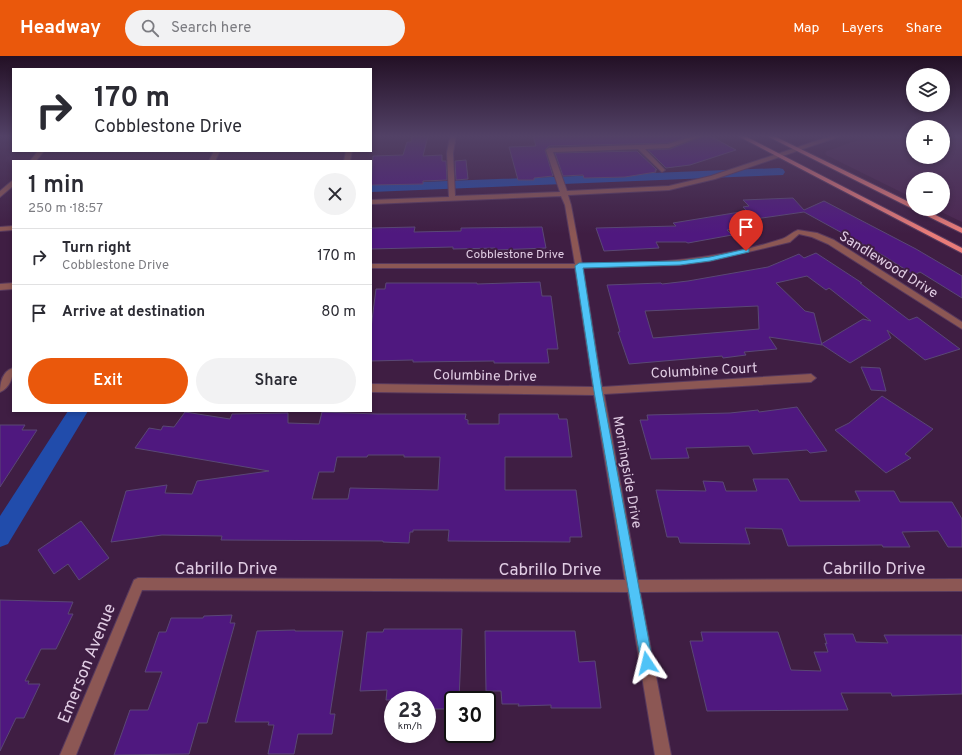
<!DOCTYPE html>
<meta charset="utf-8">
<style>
body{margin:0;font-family:Overpass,sans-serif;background:#f2f2f3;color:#2b2b33;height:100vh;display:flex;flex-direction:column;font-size:15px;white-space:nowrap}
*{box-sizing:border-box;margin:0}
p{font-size:13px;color:#7c7c81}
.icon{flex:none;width:22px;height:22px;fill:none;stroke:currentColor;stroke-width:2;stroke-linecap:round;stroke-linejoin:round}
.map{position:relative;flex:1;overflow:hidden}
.sheet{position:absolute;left:12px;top:104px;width:360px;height:252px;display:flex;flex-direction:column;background:#fff;border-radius:0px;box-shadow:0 2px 6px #0003}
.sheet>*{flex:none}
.top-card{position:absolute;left:12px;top:12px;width:360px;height:84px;border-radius:0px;box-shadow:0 2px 6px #0003;background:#fff;color:#2b2b33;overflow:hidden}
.controls{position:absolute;left:906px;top:12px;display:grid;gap:8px}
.controls a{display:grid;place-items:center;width:44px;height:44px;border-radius:50%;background:#fff;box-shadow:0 2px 6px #0003;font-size:20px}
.speed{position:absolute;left:384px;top:635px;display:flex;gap:8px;font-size:20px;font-weight:700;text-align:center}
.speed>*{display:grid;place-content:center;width:52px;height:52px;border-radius:50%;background:#fff;box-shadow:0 2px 6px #0003;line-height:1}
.speed small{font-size:10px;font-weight:400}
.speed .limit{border:2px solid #111;border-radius:6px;background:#fff;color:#111}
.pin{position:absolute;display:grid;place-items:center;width:34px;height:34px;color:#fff;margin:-41px -17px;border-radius:50% 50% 50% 0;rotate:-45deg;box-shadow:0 0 4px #0007}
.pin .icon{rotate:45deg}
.me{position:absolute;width:44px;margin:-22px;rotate:350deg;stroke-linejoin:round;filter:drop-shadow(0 0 3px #0008)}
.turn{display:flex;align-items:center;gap:14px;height:84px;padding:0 16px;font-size:18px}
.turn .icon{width:52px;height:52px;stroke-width:2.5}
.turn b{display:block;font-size:28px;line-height:34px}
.round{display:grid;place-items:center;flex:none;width:42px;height:42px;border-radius:21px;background:#f2f2f3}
.overview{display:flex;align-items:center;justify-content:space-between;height:68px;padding:0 16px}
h1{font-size:24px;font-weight:600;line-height:30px}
.button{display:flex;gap:8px;margin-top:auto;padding:8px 16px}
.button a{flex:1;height:46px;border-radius:24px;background:#ea580c;color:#fff;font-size:16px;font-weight:600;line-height:46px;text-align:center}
.button a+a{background:#f2f2f3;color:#2b2b33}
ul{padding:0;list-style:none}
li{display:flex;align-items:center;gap:12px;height:56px;padding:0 16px;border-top:1px solid #e1e1e2}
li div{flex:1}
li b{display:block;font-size:15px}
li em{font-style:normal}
header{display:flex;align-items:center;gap:24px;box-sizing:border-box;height:56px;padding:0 20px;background:#ea580c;color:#fff}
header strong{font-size:19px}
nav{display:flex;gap:22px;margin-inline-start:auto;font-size:14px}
.search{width:280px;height:36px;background:#f2f2f3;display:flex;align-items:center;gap:10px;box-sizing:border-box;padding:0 14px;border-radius:22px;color:#7c7c81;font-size:15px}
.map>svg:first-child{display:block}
.built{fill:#4b2550}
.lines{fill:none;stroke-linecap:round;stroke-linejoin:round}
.canal{fill:#214cab;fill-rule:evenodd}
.building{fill:#4f187f;stroke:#5a4775;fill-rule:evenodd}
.street-casing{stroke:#593a5d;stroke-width:2}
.primary-casing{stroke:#593a5d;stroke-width:2}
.street{fill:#8c5754;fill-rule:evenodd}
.primary{fill:#e97c79;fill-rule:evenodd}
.route{fill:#4fc3f7;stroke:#337fa1}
.labels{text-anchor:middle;stroke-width:4;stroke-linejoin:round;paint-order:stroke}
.far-street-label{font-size:12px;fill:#e1cde4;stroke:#3f1e43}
.street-label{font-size:14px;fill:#e1cde4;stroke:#3f1e43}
.near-street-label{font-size:17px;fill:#e1cde4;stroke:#3f1e43}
</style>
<header>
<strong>Headway</strong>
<div class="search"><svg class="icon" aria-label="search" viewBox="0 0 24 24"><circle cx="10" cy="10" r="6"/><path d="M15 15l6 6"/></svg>Search here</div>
<nav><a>Map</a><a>Layers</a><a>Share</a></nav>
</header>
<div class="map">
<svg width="962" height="699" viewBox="0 0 962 699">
<rect width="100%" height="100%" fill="#3f1e43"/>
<path class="built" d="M 869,80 L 913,80 L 913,101 L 943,101 L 943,80 L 962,80 L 962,166 L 935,153 L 943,153 L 943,123 L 913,123 L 913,142 L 826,99 L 825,97 L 827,95 Z"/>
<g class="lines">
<path class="canal" d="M 779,112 L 783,113 L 785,116 L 783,119 L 371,136 L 371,128 Z
M 68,355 L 88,355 L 8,488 L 0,491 L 0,460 Z"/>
</g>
<path class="building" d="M 412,80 L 428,80 L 423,100 L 442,99 L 442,105 L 446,105 L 447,124 L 423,125 L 423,128 L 371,129 L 373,100 L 403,99 L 407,86 L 411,86 Z
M 533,80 L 690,80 L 668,87 L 549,90 L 545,94 L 553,120 L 534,122 L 534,124 L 518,124 L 509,91 L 536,90 Z
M 703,80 L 710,80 L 736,94 L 690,109 L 666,112 L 648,94 L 670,93 Z
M 637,95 L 657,114 L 655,114 L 656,116 L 625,121 L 584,122 L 583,119 L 563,120 L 555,97 Z
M 466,104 L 468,123 L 456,124 L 455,105 Z
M 793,142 L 804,154 L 824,145 L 916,193 L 962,220 L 962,242 L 920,216 L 914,219 L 884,200 L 804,156 L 755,163 L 743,151 L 749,150 L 743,144 Z
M 740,156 L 754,168 L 727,174 L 732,179 L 688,187 L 686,186 L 656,186 L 659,192 L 604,195 L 596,172 L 676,170 L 673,167 Z
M 415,171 L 414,176 L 461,175 L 461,172 L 542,171 L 546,192 L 496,194 L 495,192 L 453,193 L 453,191 L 371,193 L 371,172 Z
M 816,197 L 862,227 L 860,227 L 909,264 L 917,261 L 960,293 L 925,304 L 887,274 L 891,282 L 850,307 L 821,288 L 863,263 L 871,265 L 829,232 L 826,234 L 807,220 L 776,227 L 805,255 L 814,257 L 822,289 L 769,281 L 777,293 L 744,296 L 746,299 L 723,302 L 722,300 L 629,308 L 618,276 L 620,276 L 607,229 L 661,227 L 662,228 L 688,225 L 768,211 L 799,198 L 804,202 ZM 758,250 L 759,273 L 653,282 L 645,255 Z
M 540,226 L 542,240 L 551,240 L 558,293 L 547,293 L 549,307 L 494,307 L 494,305 L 413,306 L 413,304 L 371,305 L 371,272 L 376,233 L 385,233 L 386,227 L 477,227 L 477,228 Z
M 861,311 L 880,312 L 886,335 L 871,334 Z
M 882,340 L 933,373 L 905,398 L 911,402 L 886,417 L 835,374 L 849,367 Z
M 797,351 L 827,395 L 810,397 L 807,394 L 753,398 L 749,390 L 686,392 L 689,402 L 651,403 L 640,364 L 648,364 L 647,359 L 730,357 L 758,354 L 759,356 Z
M 185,356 L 230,363 L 232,358 L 288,357 L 288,367 L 319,368 L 322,356 L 377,358 L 466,358 L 465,363 L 468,364 L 468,368 L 499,368 L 499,358 L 558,358 L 559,363 L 567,363 L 572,401 L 505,401 L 505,434 L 576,434 L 582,481 L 570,481 L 570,486 L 448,485 L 449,474 L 413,474 L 413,476 L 410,476 L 409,487 L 383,486 L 383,485 L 221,484 L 222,480 L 162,479 L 111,486 L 126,435 L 167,429 L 165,437 L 192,438 L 197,425 L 269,415 L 135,392 L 149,372 L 161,374 L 163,370 L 174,371 ZM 368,399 L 404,399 L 404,401 L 440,401 L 438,434 L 350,432 L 348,443 L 312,443 L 319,416 L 334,416 L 337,401 L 367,401 Z
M 0,369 L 25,369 L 22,374 L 37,374 L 0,431 Z
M 753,423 L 788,423 L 800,445 L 860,445 L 855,435 L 894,435 L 900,446 L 952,446 L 962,463 L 962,491 L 948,491 L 938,475 L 902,476 L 910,491 L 883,491 L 882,489 L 788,490 L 782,473 L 745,472 L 750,488 L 680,487 L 678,481 L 667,481 L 656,434 L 706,435 L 703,425 L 723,426 L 726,435 L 757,435 Z
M 81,465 L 109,502 L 79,524 L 68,508 L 54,518 L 38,494 Z
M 0,544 L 73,546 L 68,558 L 73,558 L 56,593 L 41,593 L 25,625 L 29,625 L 28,628 L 40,628 L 24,662 L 16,662 L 0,695 Z
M 232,559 L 230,567 L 235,567 L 207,667 L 198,667 L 189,698 L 114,699 L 130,654 L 148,654 L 162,616 L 145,616 L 159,576 L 166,576 L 171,562 L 203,562 L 204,560 Z
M 384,573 L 462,573 L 459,644 L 453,644 L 453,653 L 427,653 L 427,644 L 386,644 L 387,634 L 360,635 L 367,576 L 383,576 Z
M 295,574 L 295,575 L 343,575 L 330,658 L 335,658 L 332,678 L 298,678 L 294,698 L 268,698 L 274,669 L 268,669 L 269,666 L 235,666 L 257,575 Z
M 485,575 L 575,575 L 579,606 L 595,605 L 601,652 L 551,652 L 551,649 L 518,650 L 519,648 L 502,648 L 501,635 L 486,635 Z
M 701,576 L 778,576 L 791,614 L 821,615 L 814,596 L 828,596 L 825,587 L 827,588 L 824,578 L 853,578 L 856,586 L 888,587 L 884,579 L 962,579 L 962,638 L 892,640 L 891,637 L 841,637 L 848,654 L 707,655 L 690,585 L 703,585 Z"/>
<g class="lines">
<g class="street-casing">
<path id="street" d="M 450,80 L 456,80 L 453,97 L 455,140 L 560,136 L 546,94 L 549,92 L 668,88 L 694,80 L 702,80 L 669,92 L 645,93 L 664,113 L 665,114 L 662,116 L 638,93 L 553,96 L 567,135 L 669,130 L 711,120 L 831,80 L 839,80 L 838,81 L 715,123 L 669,134 L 568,139 L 571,149 L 582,208 C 650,208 717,204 782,183 C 788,181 792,176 798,174 L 817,177 L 834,184 L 962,266 L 962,273 L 828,188 L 812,181 L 799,178 L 790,186 L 710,205 L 680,209 L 583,212 L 602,331 L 811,318 L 816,322 L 811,326 L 604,338 L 638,524 L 962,523 L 962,535 L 640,536 L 671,699 L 655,699 L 628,536 L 142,534 L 76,699 L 60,699 L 134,524 L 138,522 L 625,524 L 594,339 L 371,336 L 371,328 L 593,331 L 575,212 L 371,212 L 371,208 L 575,208 L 565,149 L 561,140 L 371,148 L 371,144 L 449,141 L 447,97 Z
M 38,95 L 44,95 L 36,105 L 30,105 Z
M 214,95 L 220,95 L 215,105 L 209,105 Z
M 346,95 L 352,95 L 350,105 L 344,105 Z
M 13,124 L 13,130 L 0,141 L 0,135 Z
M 13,170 L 13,174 L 0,175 L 0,171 Z
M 13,227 L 13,233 L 0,234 L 0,228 Z
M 13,312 C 13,321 10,332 0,336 C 0,326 3,315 13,312 Z"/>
</g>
<g class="primary-casing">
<path id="primary" d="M 738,80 L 745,80 L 962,192 L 962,197 Z
M 767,80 L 774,80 L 913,148 L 913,153 Z
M 913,153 L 923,153 L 962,172 L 962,177 Z"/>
</g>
<use href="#street" class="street"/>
<use href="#primary" class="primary"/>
</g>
<linearGradient id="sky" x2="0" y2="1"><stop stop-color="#231025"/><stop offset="0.45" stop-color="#524166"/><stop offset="1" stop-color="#524166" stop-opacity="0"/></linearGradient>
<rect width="962" height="178" fill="url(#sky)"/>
<path class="route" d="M 746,193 L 749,193 L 749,196 L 710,205 L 680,209 L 583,212 L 602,335 L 653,607 L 651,611 L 647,613 L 643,611 L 641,607 L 594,335 L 575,210 L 579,207 L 680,205 L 710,201 Z"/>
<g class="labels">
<g class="far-street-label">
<text x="515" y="202">Cobblestone Drive</text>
</g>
<g class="street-label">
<text transform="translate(889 208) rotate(32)" y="5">Sandlewood Drive</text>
<text transform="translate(704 314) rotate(-3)" y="5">Columbine Court</text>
<text transform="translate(485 319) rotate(1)" y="5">Columbine Drive</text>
<text transform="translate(628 416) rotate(80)" y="5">Morningside Drive</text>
</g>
<g class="near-street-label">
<text x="226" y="518">Cabrillo Drive</text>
<text x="874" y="518">Cabrillo Drive</text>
<text x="550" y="519">Cabrillo Drive</text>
<text transform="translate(86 607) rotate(-68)" y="6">Emerson Avenue</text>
</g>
</g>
</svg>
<div class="controls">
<a><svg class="icon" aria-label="layers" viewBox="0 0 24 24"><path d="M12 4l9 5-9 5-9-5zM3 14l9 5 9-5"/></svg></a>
<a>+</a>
<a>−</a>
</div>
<div class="speed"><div>23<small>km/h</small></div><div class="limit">30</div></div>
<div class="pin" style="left:746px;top:195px;background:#d93025"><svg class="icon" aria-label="arrive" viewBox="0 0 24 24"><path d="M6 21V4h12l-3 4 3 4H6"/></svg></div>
<svg class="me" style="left:647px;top:607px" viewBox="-20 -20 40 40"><path d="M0-17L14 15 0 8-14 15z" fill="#4fc3f7" stroke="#fff" stroke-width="4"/></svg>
<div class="top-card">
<div class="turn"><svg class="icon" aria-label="right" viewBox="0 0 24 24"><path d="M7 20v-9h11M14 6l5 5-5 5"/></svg><div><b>170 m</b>Cobblestone Drive</div></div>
</div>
<section class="sheet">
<div class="overview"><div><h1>1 min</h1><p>250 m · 18:57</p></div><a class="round"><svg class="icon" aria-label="close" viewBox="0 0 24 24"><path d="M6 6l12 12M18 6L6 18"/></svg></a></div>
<ul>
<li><svg class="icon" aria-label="right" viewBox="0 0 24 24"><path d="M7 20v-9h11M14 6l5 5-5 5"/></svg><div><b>Turn right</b><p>Cobblestone Drive</p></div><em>170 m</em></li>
<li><svg class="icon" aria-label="arrive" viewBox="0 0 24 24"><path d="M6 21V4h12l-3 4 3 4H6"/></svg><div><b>Arrive at destination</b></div><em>80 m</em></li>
</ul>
<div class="button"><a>Exit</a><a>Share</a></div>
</section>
</div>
